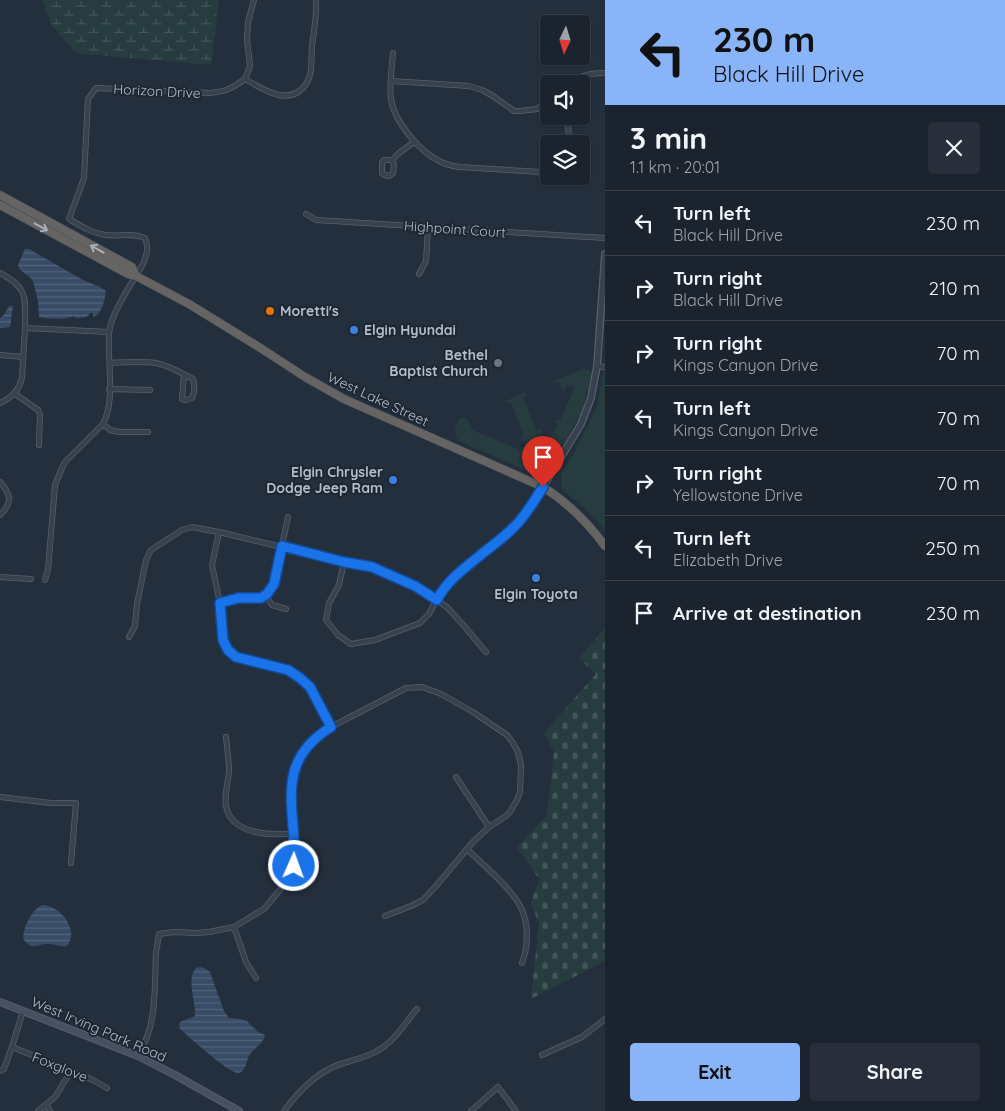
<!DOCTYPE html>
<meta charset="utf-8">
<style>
body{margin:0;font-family:Quicksand,sans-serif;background:#282f3a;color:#f1f3f6;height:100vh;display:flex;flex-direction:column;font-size:19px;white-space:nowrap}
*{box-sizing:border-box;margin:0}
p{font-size:16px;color:#a0a4aa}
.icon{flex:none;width:28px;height:28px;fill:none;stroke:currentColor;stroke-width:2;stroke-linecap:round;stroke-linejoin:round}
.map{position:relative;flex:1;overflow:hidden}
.panel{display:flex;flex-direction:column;background:#1b232e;width:400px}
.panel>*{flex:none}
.hud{background:#8ab4f8;color:#111;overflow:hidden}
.needle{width:32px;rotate:184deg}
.tools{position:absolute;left:540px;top:15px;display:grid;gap:10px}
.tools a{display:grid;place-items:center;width:50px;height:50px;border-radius:5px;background:#1b232e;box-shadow:0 1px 4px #0004,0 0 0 1px #39404a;font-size:25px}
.pin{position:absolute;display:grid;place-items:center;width:42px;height:42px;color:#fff;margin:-51px -21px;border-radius:50% 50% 50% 0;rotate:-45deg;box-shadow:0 0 5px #0007}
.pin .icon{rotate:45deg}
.me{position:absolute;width:55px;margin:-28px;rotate:2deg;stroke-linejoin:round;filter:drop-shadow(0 0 4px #0008)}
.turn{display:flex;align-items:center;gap:18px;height:105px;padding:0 25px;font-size:22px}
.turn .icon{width:65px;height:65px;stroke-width:2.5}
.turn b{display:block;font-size:35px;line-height:42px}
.round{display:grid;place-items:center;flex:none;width:52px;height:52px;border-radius:5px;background:#282f3a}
.summary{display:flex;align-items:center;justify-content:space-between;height:85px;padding:0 25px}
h1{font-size:30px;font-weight:700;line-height:38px}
.button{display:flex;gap:10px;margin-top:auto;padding:10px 25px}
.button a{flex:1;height:58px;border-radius:5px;background:#8ab4f8;color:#111;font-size:20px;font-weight:700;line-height:58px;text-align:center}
.button a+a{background:#282f3a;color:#f1f3f6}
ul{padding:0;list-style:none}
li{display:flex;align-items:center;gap:15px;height:65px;padding:0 25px;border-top:1px solid #39404a}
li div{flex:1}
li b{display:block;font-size:19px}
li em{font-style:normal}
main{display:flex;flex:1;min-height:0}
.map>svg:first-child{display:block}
.green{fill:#263c3f}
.wetland{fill:url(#wetland-marsh)}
.cemetery{fill:url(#cemetery-stones)}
.water{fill:url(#water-rules)}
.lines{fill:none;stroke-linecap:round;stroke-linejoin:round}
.minor-casing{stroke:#565f6c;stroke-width:6}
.tertiary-casing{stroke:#565f6c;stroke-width:8}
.secondary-casing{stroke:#565f6c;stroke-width:8}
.trunk-casing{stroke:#434c59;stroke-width:9}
.minor{stroke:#38414e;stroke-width:4.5}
.tertiary{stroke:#38414e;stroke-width:5.5}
.secondary{stroke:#465061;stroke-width:6}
.trunk{stroke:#656462;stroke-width:8}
.oneway{stroke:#a8afba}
.route-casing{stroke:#114b97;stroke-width:12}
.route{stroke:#1a73e8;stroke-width:9}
.food-dot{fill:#e8710a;stroke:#1d2633;stroke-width:2}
.shop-dot{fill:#3f7fe0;stroke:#1d2633;stroke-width:2}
.worship-dot{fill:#6b7280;stroke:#1d2633;stroke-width:2}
.labels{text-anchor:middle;stroke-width:4;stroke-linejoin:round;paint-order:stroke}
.street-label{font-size:14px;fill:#b4bcc9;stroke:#1d2633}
.poi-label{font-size:14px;font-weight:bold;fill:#b4bcc9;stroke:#1d2633;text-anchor:start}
</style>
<main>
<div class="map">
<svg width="605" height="1111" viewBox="0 0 605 1111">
<defs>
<pattern id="wetland-marsh" width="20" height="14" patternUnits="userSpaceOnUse" patternTransform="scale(1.25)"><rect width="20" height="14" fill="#263c3f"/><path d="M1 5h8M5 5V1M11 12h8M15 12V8" fill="none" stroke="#435659"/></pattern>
<pattern id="cemetery-stones" width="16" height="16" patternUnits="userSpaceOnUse" patternTransform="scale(1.25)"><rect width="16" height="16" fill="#263c3f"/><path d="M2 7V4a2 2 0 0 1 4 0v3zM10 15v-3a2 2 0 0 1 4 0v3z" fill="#435659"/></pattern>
<pattern id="water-rules" width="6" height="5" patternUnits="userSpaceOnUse" patternTransform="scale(1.25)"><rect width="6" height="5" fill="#394c67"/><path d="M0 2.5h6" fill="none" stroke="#53647b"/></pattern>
</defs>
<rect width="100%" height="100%" fill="#242f3e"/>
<path class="green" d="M 605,362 L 605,531 L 596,519 L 562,489 L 561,474 L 576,449 L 596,409 Z
M 583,369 L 589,370 L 592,374 L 581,413 L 568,437 L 546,469 L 542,473 L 530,472 L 461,442 C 452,436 455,428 458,420 L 464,417 L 466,418 L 471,426 L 470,429 L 520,450 L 522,447 L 524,447 L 526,442 L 522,440 L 521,438 L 524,436 L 511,402 L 507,403 L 506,401 L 526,392 L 527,395 L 523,397 L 537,431 L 541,429 L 543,433 L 541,437 L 543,439 L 545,438 L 548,439 L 558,424 L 555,422 L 556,420 L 560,420 L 575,387 L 567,385 L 563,394 L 559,382 L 554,384 L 553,381 Z"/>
<path class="wetland" d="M 42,0 L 219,0 L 211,65 L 97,55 L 86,55 L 74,51 L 52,26 Z"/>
<path class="cemetery" d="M 605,628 L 605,961 L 531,999 L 539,924 L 531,903 L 539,879 L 517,847 L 547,815 L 554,752 L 544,733 L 596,674 L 579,658 Z"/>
<path class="water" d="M 25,249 L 29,249 L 83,280 L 100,287 L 106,291 C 104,301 103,313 93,317 L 93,313 L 90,313 C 87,319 82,317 76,318 L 74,316 C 65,320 48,319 39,317 L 38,301 L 33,281 C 29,274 20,273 18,265 Z
M 10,306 L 13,306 L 10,327 L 0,328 L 0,318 C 5,316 6,309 10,306 Z
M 42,905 C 60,905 80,930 67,946 C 61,947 57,945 51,944 C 38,942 32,953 23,938 C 24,925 31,911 42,905 Z
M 200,967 L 206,969 L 210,972 L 224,1011 L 229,1018 L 240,1019 L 247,1021 L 258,1032 L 265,1035 C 263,1045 253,1048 249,1056 C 246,1061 246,1071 239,1073 C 232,1076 188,1036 180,1029 L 179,1025 L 180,1022 L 195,1016 C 196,1002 186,979 196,968 Z"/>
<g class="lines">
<g class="minor-casing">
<path id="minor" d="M 393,53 C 392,67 389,85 391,99 C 394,122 421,153 441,162 C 447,165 453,166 459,167 L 541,172 L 549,171
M 245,79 L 250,66 L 247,40 L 248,22 L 254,0
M 391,81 L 469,86 L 482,90 L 493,96 L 514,111 L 520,111 L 537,109 L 549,100
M 570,84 C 581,75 591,73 605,73
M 566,116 C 569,125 569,134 568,144
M 392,160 L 394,164 L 393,173 L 389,176 L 384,175 L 382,173 L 382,163 L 384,160 L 392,160 L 399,153 L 414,142
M 306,214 L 316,220 L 605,238
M 0,273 C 29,288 25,298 25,328 L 109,332
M 419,274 L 426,261 L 428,227
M 0,355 L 23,357
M 110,363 C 125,362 141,361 156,363 C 168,365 181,373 193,379 C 195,386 195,392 192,398 L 186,400 L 182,399 L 184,375
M 597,366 L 605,367
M 109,389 L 150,390
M 14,393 L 38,410 L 40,415 L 39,445
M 0,403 C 12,398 19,390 22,378 L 25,328
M 103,424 L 110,430 L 119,432 L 148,432
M 0,482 C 11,494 13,503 0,515
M 219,532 L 212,565 L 220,603 L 223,639 L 228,650 L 235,657 L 288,670 L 300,678 L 310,687 L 331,727
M 344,562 L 339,585 L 329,603 L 326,620 L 338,635 L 351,644 L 375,640 L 420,623 L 429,614 L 440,593 L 460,571 L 486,551 L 514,527 L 524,516 L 543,487
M 0,577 L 31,579
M 45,580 L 48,570 L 55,485 L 62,468 L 65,462 L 103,424 C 116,400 107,360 109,333 C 111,312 133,282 143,264 C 147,254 149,248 145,238 C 130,232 120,237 105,235 C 92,233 81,226 69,219 L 84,178 L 88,99 L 96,88 L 210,93 C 227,91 231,89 245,79 C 262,89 290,108 306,84 C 313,74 311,58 312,46 C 314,31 317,15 316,0
M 265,595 L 272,605 L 286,609
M 220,603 L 238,598 L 261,598 L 267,594 L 274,583 L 288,517
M 129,637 L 135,626 L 137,604 L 146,560 L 151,550 L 182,530 L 192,527 L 219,532 L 344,562 L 372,567 L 415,586 L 437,600 L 448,608 L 464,626 L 486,652
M 226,737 C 227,748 229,760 229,771 C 228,783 224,795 226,806 C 231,835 272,836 294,833
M 456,777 L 489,827
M 0,797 L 51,803 L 76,803 L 71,863
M 467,849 C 482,864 514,890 522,910 C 529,926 528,947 522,963
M 234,927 L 246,962 L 256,978
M 12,1047 L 93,1080 L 107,1088
M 542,1055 L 582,1037 L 605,1019
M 138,1056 C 158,1023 154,990 156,953 C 157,947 158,940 159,934 L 174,932 L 197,933 L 209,932 L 234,927 L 264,909 L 284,885 L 294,866 L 295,849 L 291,791 L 294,772 L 298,761 L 304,751 L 316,737 L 331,727 L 406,688 L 422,687 L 441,694 L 473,712 L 507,735 L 513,743 L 518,752 L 521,765 L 520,792 L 517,800 L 510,812 L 506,816 L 489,827 L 472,843 L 436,886 L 423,900 L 411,906 L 385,916
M 0,1071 L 4,1069 L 12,1047 L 23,1011
M 46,1104 L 50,1111
M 38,1111 L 55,1097 L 71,1071
M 284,1111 C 297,1093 312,1077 333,1067 C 347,1061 363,1059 377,1051 C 394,1042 405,1023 417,1009
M 471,1111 L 498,1087 L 516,1111"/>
</g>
<g class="tertiary-casing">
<path id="tertiary" d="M 543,487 L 581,424 L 591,398 L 597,366 L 605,254"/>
</g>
<g class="secondary-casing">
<path id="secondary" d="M 0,1002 L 138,1056 L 175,1075 L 239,1111"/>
</g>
<g class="trunk-casing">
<path id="trunk" d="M 0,195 L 132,267 L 136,276
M 0,205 L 128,274 L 136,276 L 189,304 L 262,349 L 305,377 L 344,399 L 543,487 C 567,502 588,523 605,546"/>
</g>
<use href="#minor" class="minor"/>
<use href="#tertiary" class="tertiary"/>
<use href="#secondary" class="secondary"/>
<use href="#trunk" class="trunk"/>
</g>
<defs><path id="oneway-shaft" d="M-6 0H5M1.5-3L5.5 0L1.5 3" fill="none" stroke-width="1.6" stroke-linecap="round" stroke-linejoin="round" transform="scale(1.25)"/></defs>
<g class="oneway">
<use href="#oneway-shaft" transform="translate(41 227) rotate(28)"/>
<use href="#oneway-shaft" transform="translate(97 249) rotate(-151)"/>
</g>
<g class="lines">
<g class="route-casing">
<path id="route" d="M 294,866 C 298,811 271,764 331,727 L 310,687 L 300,678 L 288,670 L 236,657 L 228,650 L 223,640 L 220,603 L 238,598 L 261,598 L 267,594 L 274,584 L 282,546 L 344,562 L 372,567 L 415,586 L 437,600 C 447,580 466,567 483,553 C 493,545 504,537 513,528 C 525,517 534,501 543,487"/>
</g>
<use href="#route" class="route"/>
</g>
<circle class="food-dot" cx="270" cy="311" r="5"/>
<g class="shop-dot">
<circle cx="354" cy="330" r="5"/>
<circle cx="393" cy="480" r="5"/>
<circle cx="536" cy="578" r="5"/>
</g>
<circle class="worship-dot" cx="498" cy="363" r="5"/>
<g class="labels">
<g class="street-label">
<text transform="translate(157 91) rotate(3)" y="5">Horizon Drive</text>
<text transform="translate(455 229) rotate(4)" y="5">Highpoint Court</text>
<text transform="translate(378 399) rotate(25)" y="5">West Lake Street</text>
<text transform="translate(99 1029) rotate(23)" y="5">West Irving Park Road</text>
<text transform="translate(60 1067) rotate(22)" y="5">Foxglove</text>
</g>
<g class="poi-label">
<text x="280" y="316">Moretti's</text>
<text x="364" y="335">Elgin Hyundai</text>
<text x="488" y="360" text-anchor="end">Bethel<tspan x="488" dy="16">Baptist Church</tspan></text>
<text x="383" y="477" text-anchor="end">Elgin Chrysler<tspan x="383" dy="16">Dodge Jeep Ram</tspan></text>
<text x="536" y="599" text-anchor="middle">Elgin Toyota</text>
</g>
</g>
</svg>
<div class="tools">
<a><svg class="needle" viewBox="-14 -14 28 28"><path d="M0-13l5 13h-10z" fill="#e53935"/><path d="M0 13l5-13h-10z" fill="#a0a4aa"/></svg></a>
<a><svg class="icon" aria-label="sound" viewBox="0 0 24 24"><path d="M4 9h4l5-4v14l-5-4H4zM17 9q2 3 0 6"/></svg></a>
<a><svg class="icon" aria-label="layers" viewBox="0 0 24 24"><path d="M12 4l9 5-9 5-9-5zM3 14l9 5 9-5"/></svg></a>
</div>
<div class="pin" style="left:543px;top:487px;background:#d93025"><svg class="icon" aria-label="arrive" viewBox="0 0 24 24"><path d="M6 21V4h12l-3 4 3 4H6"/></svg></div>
<svg class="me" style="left:294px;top:866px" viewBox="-20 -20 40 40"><circle r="17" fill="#1a73e8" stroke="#fff" stroke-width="3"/><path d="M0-11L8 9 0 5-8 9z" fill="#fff"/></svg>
</div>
<section class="panel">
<div class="hud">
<div class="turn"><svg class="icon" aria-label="left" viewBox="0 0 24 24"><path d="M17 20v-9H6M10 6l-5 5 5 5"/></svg><div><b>230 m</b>Black Hill Drive</div></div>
</div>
<div class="summary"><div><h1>3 min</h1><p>1.1 km · 20:01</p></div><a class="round"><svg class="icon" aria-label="close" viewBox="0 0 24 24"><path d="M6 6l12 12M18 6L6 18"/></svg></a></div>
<ul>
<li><svg class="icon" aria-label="left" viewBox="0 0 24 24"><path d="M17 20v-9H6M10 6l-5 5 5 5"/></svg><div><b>Turn left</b><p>Black Hill Drive</p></div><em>230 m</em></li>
<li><svg class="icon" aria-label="right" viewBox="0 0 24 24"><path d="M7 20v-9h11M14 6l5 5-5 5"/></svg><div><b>Turn right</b><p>Black Hill Drive</p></div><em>210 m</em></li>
<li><svg class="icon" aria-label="right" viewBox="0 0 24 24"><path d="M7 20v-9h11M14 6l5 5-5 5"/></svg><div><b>Turn right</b><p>Kings Canyon Drive</p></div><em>70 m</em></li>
<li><svg class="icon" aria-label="left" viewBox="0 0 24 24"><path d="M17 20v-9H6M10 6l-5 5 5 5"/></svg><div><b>Turn left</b><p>Kings Canyon Drive</p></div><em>70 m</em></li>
<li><svg class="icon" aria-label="right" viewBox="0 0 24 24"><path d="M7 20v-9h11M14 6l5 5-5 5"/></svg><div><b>Turn right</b><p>Yellowstone Drive</p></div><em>70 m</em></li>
<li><svg class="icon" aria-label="left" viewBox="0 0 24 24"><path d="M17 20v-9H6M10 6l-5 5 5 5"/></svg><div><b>Turn left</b><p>Elizabeth Drive</p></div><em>250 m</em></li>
<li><svg class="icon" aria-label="arrive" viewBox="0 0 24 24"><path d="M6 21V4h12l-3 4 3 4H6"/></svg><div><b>Arrive at destination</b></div><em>230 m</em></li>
</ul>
<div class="button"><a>Exit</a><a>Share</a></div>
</section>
</main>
